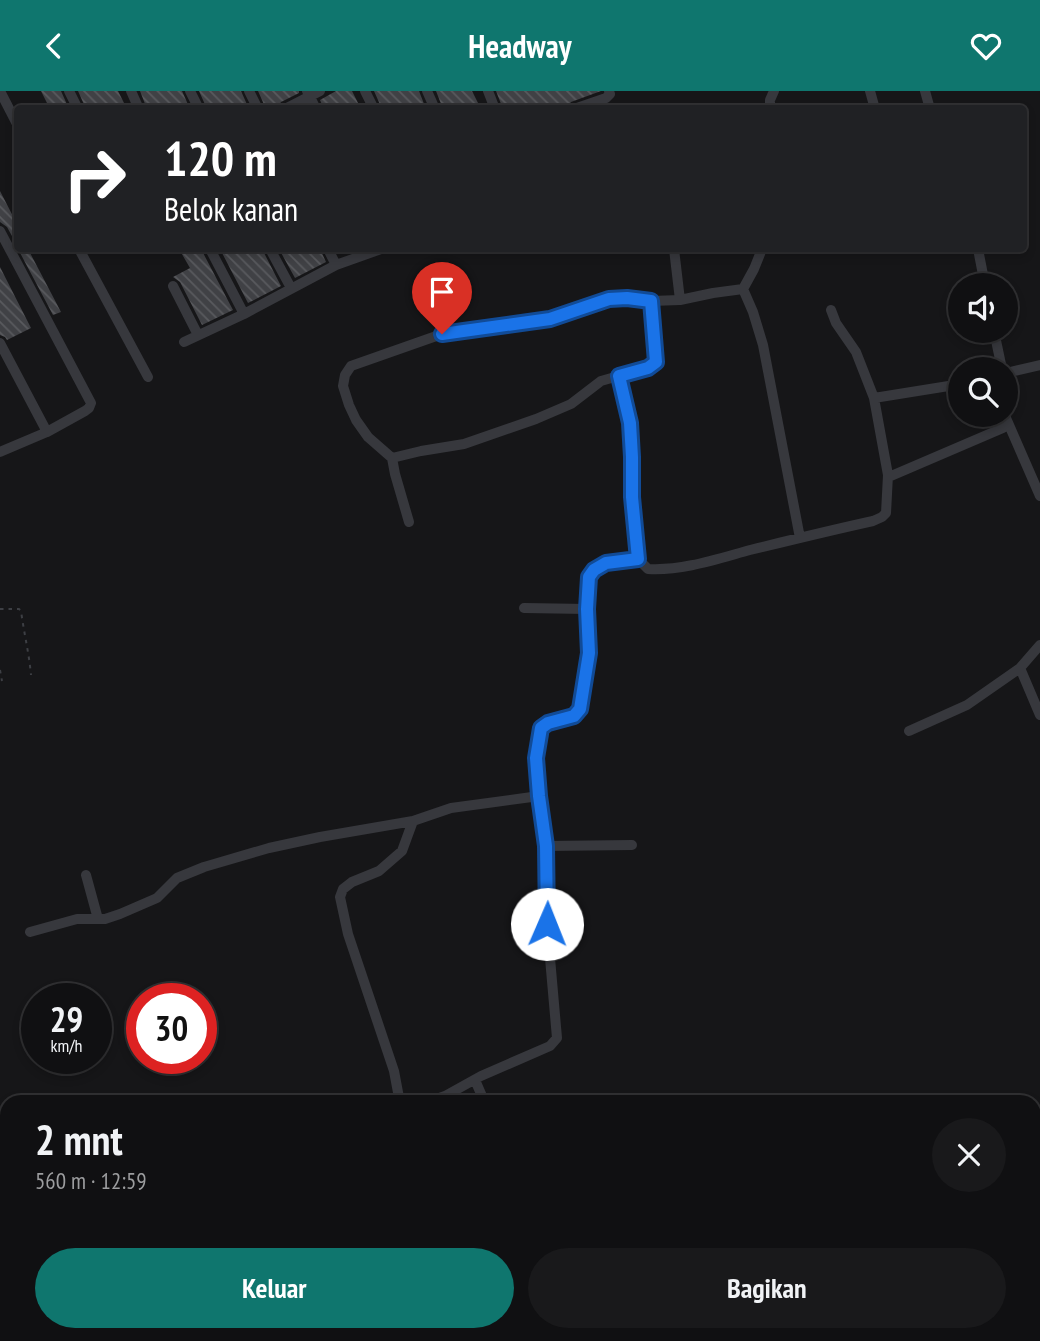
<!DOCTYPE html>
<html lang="id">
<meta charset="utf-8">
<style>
body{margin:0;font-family:"PT Sans Narrow",sans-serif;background:#19191b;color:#f1f3f6;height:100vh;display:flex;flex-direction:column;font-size:26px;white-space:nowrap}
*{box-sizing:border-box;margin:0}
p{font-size:23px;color:#9c9d9f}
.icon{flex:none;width:38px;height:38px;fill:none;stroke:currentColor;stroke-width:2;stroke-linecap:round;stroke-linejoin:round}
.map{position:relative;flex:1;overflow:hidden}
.drawer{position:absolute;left:0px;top:1004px;width:1041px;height:247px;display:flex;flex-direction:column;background:#101012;border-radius:21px 21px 0 0;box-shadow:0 4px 10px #0003,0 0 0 2px #303032}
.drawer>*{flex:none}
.hud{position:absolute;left:14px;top:14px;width:1013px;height:147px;border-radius:7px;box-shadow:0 4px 10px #0003,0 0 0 2px #303032;background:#202124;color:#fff;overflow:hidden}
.controls{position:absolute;left:948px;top:182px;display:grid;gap:14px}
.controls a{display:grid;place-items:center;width:70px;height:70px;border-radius:50%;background:#101012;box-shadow:0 4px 10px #0003,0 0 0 2px #303032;font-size:35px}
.speed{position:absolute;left:21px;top:892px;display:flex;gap:14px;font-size:35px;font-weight:700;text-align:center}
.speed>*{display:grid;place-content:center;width:91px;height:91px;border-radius:50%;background:#101012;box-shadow:0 4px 10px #0003,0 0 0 2px #303032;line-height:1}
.speed small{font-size:18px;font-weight:400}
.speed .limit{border:10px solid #d22;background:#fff;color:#111}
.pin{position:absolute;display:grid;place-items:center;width:60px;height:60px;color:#fff;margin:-72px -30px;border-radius:50% 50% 50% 0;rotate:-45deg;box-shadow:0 0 7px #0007}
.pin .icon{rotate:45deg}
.me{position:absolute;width:77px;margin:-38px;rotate:1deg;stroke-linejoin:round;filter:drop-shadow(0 0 5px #0008)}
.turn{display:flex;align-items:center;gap:24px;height:147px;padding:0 35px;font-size:32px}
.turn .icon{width:91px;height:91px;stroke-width:2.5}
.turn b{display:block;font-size:49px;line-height:60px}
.round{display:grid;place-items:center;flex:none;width:74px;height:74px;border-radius:37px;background:#19191b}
.summary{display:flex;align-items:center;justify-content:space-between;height:119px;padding:0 35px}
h1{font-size:42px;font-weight:600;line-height:52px}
.primary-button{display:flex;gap:14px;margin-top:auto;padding:14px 35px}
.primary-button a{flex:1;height:80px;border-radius:42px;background:#0f766e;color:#fff;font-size:28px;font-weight:600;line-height:80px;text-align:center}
.primary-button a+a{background:#19191b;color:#f1f3f6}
header{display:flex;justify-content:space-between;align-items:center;height:91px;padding:0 35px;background:#0f766e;color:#fff;font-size:32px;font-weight:600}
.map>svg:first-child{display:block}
.building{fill:url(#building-back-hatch)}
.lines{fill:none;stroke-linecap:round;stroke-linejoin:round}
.path{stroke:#3d3f44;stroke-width:2;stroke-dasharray:3.5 5;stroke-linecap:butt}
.minor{stroke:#37383d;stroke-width:10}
.route-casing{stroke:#114b97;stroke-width:18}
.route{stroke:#1a73e8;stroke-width:12}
</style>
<header><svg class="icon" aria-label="back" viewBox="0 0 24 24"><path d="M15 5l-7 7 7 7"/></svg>Headway<svg class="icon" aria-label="heart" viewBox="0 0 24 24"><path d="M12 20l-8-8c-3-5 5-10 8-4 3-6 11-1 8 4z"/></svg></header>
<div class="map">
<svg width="1040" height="1250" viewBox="0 0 1040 1250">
<defs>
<pattern id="building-back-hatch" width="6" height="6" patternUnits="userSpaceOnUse" patternTransform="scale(1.75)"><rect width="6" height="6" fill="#404145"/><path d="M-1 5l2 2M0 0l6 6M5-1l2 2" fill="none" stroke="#595a5e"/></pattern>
</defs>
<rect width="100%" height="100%" fill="#161618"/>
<path class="building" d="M 41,0 L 61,0 L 69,18 L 50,18 Z
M 78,0 L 118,0 L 127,18 L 86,18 Z
M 140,0 L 182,0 L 190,18 L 147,18 Z
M 199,0 L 241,0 L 249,18 L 207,18 Z
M 258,0 L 299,0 L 299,2 L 281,11 L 277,18 L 266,18 Z
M 336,0 L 352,0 L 361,18 L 324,18 L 320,9 Z
M 374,0 L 419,0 L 426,18 L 382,18 Z
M 436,0 L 472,0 L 481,18 L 443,18 Z
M 496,0 L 601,0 L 571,11 L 566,18 L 503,18 Z
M 0,100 L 18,135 L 18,156 L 7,136 L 0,131 Z
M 18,158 L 28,158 L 61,221 L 53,224 Z
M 179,158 L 201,158 L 233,219 L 202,234 L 180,191 L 173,186 L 190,177 Z
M 220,158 L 262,158 L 281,195 L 248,212 Z
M 279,158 L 320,158 L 326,171 L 295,187 Z
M 0,176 L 31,237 L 7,249 L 5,246 L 0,244 Z"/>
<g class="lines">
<path class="path" d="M 0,518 L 19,518 L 21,520 C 24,542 29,562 31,584
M 0,579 L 2,590
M 56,1244 L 58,1250
M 110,1244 L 113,1250
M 145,1244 L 148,1250
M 186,1244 L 189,1250"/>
<path class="minor" d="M 0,0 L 18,35
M 69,0 L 78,18
M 131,0 L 139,18
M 190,0 L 199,18
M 249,0 L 258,18
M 307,0 L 316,18
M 365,0 L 374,18
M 427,0 L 435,18
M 488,0 L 495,18
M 870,0 L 875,18
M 925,0 L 930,18
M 285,18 L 320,0
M 574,18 L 606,7 L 610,3 L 609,0
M 770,18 L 770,9 L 774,0
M 0,140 L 91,312 L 89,317 L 85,320 L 47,341 L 0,361
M 79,158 L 148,286
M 210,158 L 244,223
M 270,158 L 291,197
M 328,158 L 336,174
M 674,158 L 680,209
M 978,158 L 985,194
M 173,195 L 198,244
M 743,198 L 753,221 L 763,254 L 800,447
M 743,198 L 754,178 L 762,158
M 831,219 L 836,232 L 856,261 L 874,307
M 994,240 L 1002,278
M 184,251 L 244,223 L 336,174 L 381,158
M 0,252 L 47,341
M 1006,282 L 1040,274
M 619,286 L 630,332 L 632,366 L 632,406 L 638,468 L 648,478 C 682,480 717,468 750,459 C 791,449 832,439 873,430 L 882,426 L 886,422 L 888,384
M 961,293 L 874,307 L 888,384 L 891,385 L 1003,337 L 1006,332 L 1006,324
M 1006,327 L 1040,405
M 392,367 L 421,360 L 464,353 L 536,328 L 571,313 L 601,290 L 653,275 L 656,271 L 651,210
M 409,431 L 395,383 L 392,367 L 368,346 L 356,329 L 349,314 L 343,295 L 345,284 L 351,275 L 442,243 L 550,228 L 609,208 L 627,207 L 651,210 L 680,209 L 713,202 L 743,198
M 524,517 L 587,518
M 1040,554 L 1020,577 L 1040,624
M 909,640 L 967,614 L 1020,577
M 546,755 L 632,754
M 86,784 L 98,828
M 30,841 L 77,828 L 105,828 L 120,823 L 157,807 L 177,787 L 204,776 L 269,757 L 320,746 L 413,730 L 451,717 L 539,705
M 475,989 L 485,1012
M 400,1012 L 394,980 L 348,843 L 340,806 L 343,798 L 352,791 L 379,780 L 402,760 L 413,730
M 425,1012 L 445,1005 L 481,985 L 550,955 L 557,947 L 547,833 L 546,755 L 539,705 L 536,666 L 541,637 L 548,632 L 574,625 L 580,618 L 589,562 L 587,501 L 589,487 L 594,479 L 606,472 L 638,468
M 376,1250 L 383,1244"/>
</g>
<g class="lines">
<g class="route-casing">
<path id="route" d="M 442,243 L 550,228 L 609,208 L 627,207 L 651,210 L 656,271 L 648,277 L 619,285 L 630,332 L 632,366 L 632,406 L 638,468 L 606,472 L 594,479 L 589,486 L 587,518 L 589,562 L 580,618 L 574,625 L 548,632 L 541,637 L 536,667 L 539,705 L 546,755 L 547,833"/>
</g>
<use href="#route" class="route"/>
</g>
</svg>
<div class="controls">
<a><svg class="icon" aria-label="sound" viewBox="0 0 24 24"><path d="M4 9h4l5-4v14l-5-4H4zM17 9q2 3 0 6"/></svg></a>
<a><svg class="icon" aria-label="search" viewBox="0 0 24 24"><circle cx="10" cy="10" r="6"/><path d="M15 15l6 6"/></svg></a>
</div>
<div class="speed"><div>29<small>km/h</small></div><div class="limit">30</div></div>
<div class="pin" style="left:442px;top:243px;background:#d93025"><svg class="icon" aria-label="arrive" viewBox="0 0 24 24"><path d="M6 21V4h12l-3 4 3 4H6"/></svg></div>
<svg class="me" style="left:547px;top:833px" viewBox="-20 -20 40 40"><circle r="19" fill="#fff"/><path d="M0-13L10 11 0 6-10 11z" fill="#1a73e8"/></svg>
<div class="hud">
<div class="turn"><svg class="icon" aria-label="right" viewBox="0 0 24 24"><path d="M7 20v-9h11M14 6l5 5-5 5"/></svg><div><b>120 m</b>Belok kanan</div></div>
</div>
<section class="drawer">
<div class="summary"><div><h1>2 mnt</h1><p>560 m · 12:59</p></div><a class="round"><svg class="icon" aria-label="close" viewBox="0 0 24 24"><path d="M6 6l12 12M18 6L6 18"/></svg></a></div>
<div class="primary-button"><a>Keluar</a><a>Bagikan</a></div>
</section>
</div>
